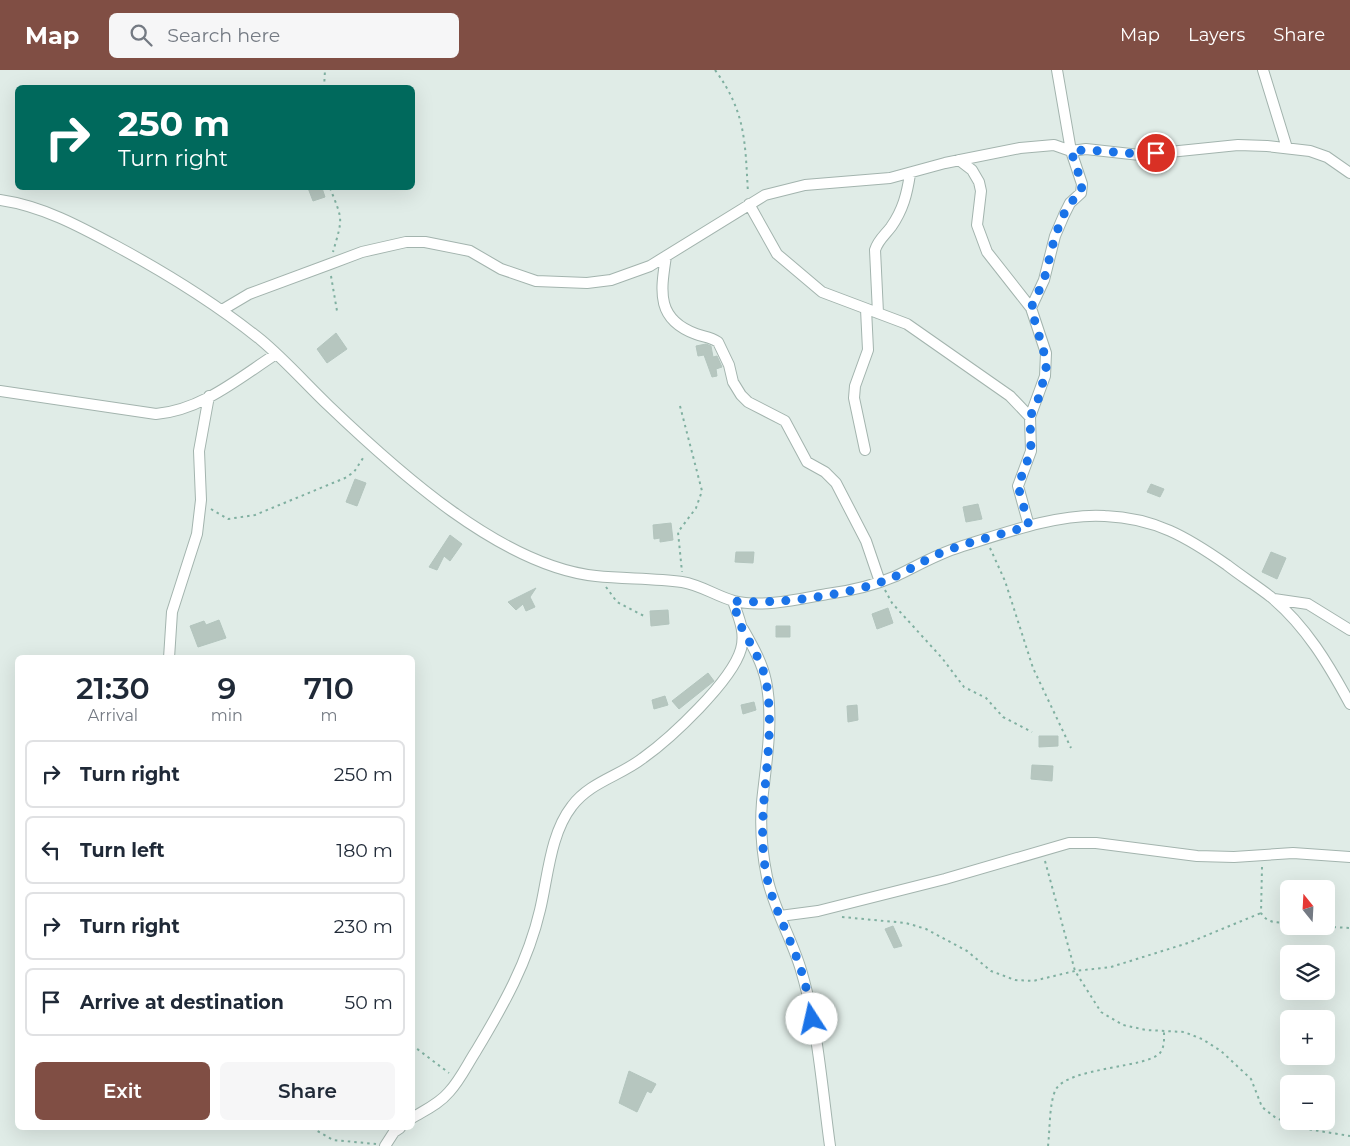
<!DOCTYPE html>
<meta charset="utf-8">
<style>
body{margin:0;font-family:Montserrat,sans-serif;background:#f6f6f7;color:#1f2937;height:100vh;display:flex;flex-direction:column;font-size:19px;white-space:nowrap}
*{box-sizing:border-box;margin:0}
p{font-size:16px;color:#747a83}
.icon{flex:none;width:28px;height:28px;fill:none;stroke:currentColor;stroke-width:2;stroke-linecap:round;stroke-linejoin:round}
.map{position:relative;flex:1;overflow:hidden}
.drawer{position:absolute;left:15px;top:585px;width:400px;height:475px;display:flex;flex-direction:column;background:#fff;border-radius:8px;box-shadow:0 5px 20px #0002}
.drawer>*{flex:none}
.banner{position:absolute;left:15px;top:15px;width:400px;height:105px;border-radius:8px;box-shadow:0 5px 20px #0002;background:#00695c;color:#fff;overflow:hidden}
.needle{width:32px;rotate:342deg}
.buttons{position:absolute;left:1280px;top:810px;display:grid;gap:10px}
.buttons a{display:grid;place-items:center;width:55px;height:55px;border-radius:8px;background:#fff;box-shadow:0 5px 20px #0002;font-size:25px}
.pin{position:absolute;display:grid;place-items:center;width:42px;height:42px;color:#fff;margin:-21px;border:2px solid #fff;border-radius:50%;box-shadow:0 1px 5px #0007}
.me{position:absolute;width:55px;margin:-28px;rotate:350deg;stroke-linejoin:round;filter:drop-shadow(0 0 4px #0008)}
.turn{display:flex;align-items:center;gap:18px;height:105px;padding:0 20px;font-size:22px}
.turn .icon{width:65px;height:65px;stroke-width:2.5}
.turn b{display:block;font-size:35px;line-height:42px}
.eta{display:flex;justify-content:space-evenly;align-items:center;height:85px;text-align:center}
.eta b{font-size:30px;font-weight:600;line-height:35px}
.cta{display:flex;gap:10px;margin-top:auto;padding:10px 20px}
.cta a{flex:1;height:58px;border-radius:8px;background:#804e44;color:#fff;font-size:20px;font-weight:600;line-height:58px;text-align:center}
.cta a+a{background:#f6f6f7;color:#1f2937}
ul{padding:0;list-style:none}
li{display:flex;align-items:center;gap:15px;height:68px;margin:0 10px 8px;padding:0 10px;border:2px solid #e0e1e3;border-radius:8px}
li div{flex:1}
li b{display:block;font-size:19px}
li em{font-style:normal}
header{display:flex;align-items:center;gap:30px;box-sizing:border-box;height:70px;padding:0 25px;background:#804e44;color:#fff}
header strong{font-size:24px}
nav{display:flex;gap:28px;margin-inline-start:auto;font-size:18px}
.search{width:350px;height:45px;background:#f6f6f7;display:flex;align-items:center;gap:12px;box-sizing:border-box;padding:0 18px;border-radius:8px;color:#747a83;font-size:19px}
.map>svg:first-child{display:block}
.building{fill:#b6c6bf;stroke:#b3c5be}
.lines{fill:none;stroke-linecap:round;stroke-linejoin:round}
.minor-casing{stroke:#a3b4ae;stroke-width:12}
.path{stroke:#80b0a1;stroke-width:2;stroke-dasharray:2.5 4;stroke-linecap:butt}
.minor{stroke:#fff;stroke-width:10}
.route{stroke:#1a73e8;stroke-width:9;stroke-dasharray:0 16.2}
</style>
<header>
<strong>Map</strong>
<div class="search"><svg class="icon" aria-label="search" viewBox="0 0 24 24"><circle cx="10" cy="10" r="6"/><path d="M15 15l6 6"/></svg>Search here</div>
<nav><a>Map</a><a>Layers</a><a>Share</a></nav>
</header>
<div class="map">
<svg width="1350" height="1076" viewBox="0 0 1350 1076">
<rect width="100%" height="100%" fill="#e0ece7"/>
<path class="building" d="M 308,118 L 322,118 L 325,127 L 313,131 Z
M 336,263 L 347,279 L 327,293 L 317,279 Z
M 706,274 L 711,276 L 713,287 L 717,286 L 722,297 L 716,299 L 717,306 L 712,307 L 704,285 L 698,286 L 696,276 Z
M 355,409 L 366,413 L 357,436 L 346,432 Z
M 1151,414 L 1164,419 L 1160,427 L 1147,422 Z
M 978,434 L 982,449 L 966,452 L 963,437 Z
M 671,453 L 673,470 L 660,472 L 660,468 L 654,469 L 653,455 Z
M 450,465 L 462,474 L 450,491 L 444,486 L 437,500 L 429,497 Z
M 736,482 L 754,482 L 753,493 L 735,492 Z
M 1271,482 L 1286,488 L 1277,509 L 1262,502 Z
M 536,518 L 530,527 L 535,537 L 526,541 L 523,534 L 516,540 L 508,532 Z
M 888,538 L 893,553 L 877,559 L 872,544 Z
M 668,540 L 669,554 L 651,556 L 650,541 Z
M 219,550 L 226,568 L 198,577 L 190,556 L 204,551 L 206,555 Z
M 776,556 L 790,556 L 790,567 L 776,567 Z
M 708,603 L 714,611 L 679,639 L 672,631 Z
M 665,626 L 668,635 L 654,639 L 652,630 Z
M 754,632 L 756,640 L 743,644 L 741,635 Z
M 857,635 L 858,650 L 848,652 L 847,636 Z
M 1039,666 L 1058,666 L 1058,676 L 1039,677 Z
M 1032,695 L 1053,696 L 1052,711 L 1031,709 Z
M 893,856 L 902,876 L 894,878 L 885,859 Z
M 629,1001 L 656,1014 L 651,1023 L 647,1021 L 637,1042 L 619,1033 Z"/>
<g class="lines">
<g class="minor-casing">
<path id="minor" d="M 1263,0 L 1287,78
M 959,90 L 972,100 L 979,112 L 981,121 L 977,155 L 987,182 L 1031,238 L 1046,283 L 1045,306 L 1030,347 L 1031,381 L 1018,416 L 1029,456
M 0,130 C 42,136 79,156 116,176 C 168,204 215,233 261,270 C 285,290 306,314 329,336 C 396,400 501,496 596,506 C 625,509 654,508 682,512 C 701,515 716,526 734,531 C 763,538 799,529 827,524 C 850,521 875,515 896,506 C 917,496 937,484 960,477 C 1004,463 1059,443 1105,446 C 1155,448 1187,467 1227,495 C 1241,506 1257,516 1271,527 C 1306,556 1329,595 1350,634
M 749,134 L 777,184 L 822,222 L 907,254 L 1010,326 L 1030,347
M 666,186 C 661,220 655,249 696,264 C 704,267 710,267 718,272 L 729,295 L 733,312 L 741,325 L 748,332 L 785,351 L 807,392 L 825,402 L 836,413 L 866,471 L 880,512
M 1031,238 L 1044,210 L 1055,166 L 1064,145 L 1070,133 L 1081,123 L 1082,114 L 1071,81 L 1057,0
M 222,240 L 249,224 L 330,194 L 362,182 L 406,172 L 425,172 L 470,181 L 501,199 L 536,211 L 587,213 L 611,210 L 650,196 L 765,125 L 805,115 L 890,108 L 945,93 L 1020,78 L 1054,75 L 1071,81 L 1086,79 L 1140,85 L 1238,75 L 1267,76 L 1310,81 L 1327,87 L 1350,103
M 878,243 L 875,180 C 878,170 885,165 891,157 C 903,140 907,124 910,104
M 0,321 L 156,344 C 202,340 239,308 276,284
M 865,380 L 854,328 L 855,316 L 868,280 L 866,239
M 1274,529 L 1308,534 L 1350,560
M 743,559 C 752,575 762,592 766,611 C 774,650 766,693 762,732 C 760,757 762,783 767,807 C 774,840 792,869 801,900 C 818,957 822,1018 830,1076
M 169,588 L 172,542 L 197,464 L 201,430 L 199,381 L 209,326
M 780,846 L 818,841 L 945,809 L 1069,773 L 1096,773 L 1197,786 L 1234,787 L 1293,783 L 1350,787
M 412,1048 C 425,1040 439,1034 449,1022 C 460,1010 467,995 476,981 C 503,936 528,892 540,840 C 548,807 550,764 572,736 C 590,712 620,706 643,688 C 671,668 732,611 741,579 C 746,562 738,546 733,531
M 385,1076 L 394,1062 L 400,1058"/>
</g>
<path class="path" d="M 715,0 C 746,42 745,72 748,123
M 324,18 L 325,0
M 330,118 C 343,151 343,147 333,182
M 331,206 L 337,241
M 680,336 L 702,421 L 696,438 L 678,462 L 682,502
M 211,439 L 228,449 L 255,445 L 345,408 L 354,402 L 365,385
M 990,478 L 1005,511 L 1033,598 L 1071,678
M 606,517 L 617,532 L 646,547
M 885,520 L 892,533 L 942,588 L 964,617 L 986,628 L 1003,647 L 1032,662
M 1045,791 L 1075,901 L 1101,942 L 1123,955 L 1146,960 L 1184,962 L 1202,969 L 1221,981 L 1251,1009 L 1262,1037 L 1276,1048 L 1301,1058 L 1350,1066
M 1262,797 L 1261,843 C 1268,854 1277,852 1289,853
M 842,847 L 906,853 L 926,859 L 967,881 L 991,901 L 1015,910 L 1033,911 L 1075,901 L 1111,897 L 1188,873 L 1261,843
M 1314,856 L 1350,858
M 412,975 L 449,1003
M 312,1058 L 333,1070 L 376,1074
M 1048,1076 C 1050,1061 1049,1032 1056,1019 C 1070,997 1147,998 1160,983 C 1165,976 1164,968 1164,960"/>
<use href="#minor" class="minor"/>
</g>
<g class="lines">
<path class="route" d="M 812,949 C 809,931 806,914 800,897 C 790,867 774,839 767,808 C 753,742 778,677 766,611 C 762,592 752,577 743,560 C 738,551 736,540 733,531 C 779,535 852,525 894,507 C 909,500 923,491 938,484 C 967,472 999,465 1029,456 L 1018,416 L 1031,381 L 1030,347 L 1040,325 L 1047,293 L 1031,238 L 1044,210 L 1055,166 L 1064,144 L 1070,133 L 1081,123 L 1082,114 L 1071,81 C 1100,78 1127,86 1156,83"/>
</g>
</svg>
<div class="buttons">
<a><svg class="needle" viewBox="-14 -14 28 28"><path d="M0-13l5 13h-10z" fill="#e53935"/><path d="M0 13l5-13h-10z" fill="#747a83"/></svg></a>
<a><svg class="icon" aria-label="layers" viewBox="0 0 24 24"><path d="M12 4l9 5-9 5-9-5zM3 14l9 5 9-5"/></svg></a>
<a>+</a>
<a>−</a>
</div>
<div class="pin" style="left:1156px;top:83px;background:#d93025"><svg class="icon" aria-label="arrive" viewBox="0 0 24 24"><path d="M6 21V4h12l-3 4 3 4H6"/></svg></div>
<svg class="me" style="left:812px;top:949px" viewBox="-20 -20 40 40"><circle r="19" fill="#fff"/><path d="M0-13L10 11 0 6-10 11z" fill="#1a73e8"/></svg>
<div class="banner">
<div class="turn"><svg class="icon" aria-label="right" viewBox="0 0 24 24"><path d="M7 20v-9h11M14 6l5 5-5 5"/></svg><div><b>250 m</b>Turn right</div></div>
</div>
<section class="drawer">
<div class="eta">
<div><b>21:30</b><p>Arrival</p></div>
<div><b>9</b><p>min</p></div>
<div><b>710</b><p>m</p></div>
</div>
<ul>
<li><svg class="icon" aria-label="right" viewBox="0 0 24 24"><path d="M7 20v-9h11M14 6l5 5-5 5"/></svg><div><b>Turn right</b></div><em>250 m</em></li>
<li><svg class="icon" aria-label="left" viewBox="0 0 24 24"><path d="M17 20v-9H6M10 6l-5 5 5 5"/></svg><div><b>Turn left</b></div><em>180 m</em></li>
<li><svg class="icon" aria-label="right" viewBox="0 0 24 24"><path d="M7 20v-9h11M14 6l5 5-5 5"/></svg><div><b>Turn right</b></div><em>230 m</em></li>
<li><svg class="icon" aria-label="arrive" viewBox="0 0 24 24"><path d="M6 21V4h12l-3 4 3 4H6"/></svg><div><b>Arrive at destination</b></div><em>50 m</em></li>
</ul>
<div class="cta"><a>Exit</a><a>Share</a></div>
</section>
</div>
